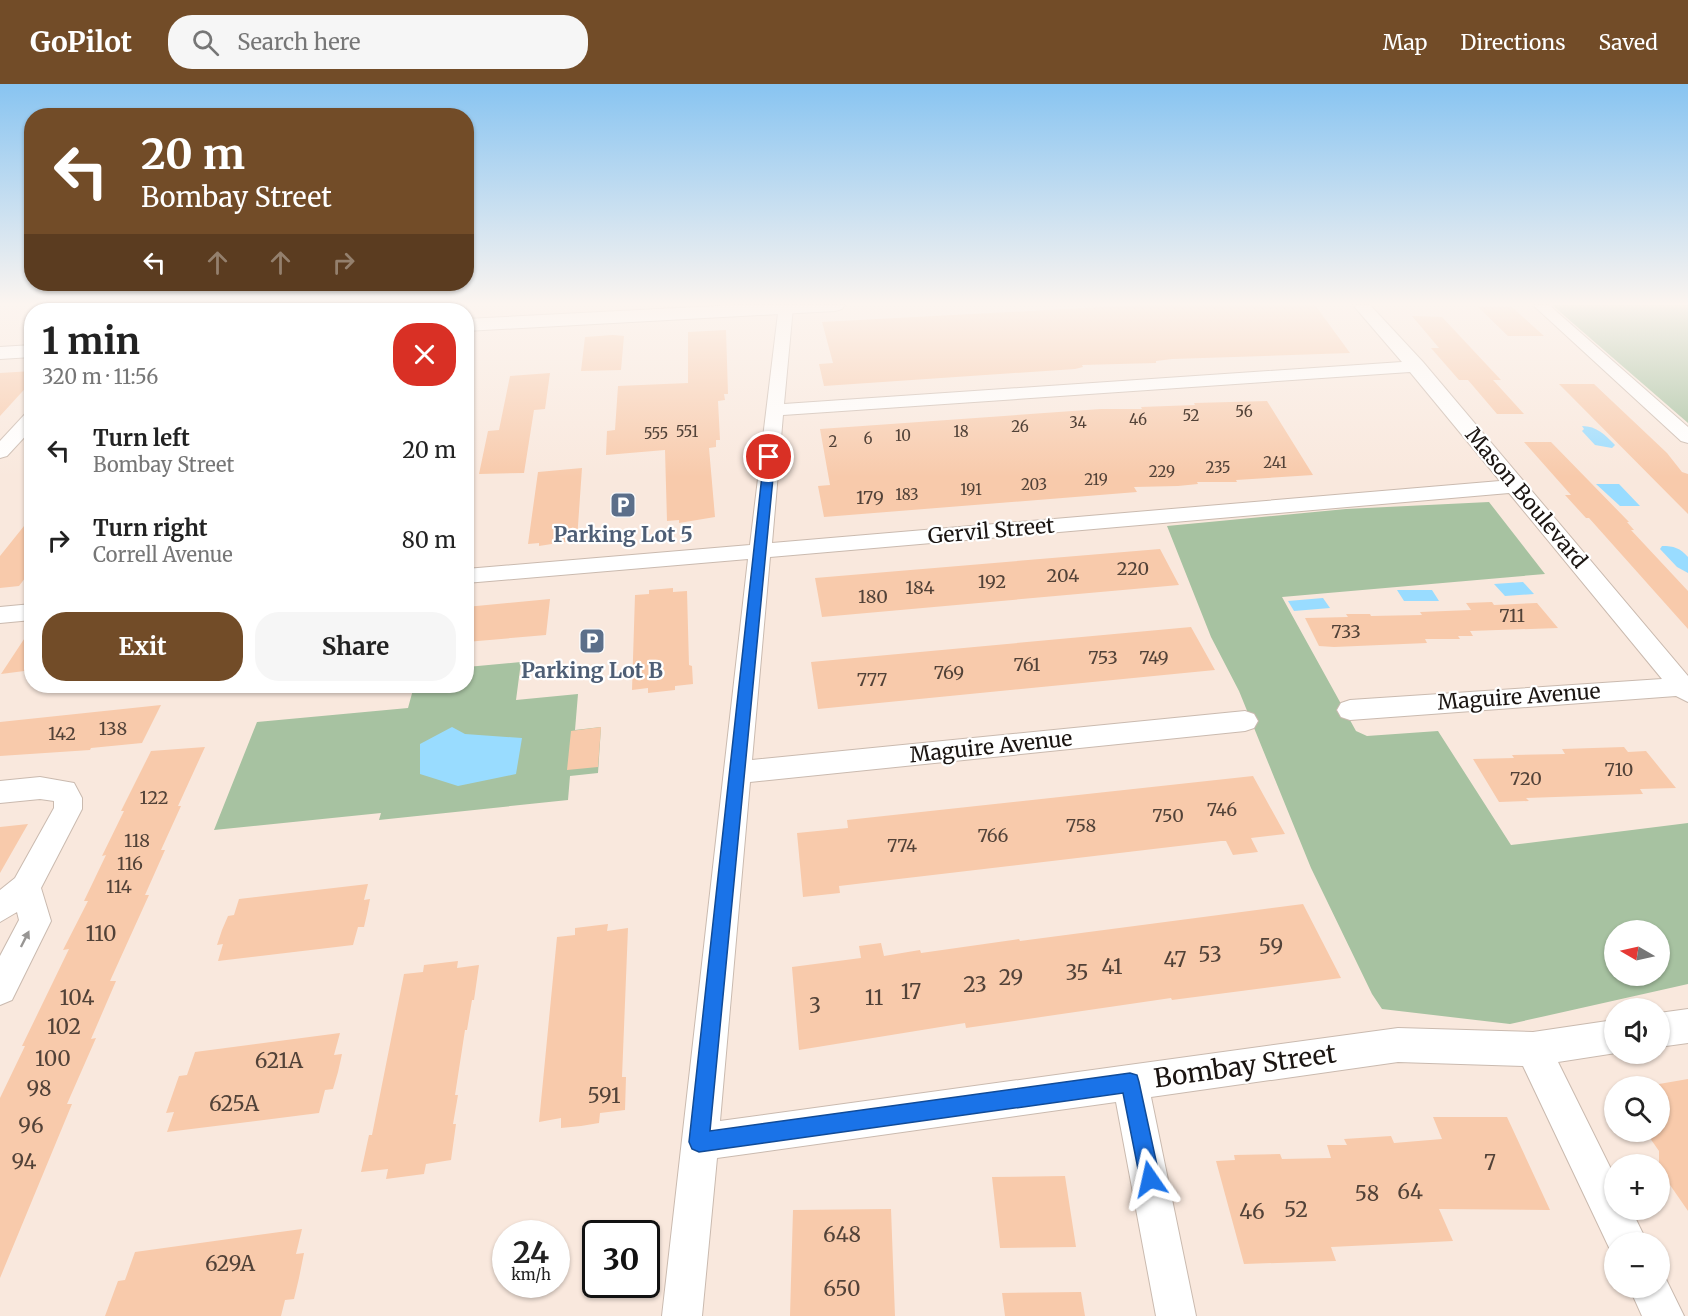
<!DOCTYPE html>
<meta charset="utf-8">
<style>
body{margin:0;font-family:Merriweather,serif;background:#f6f6f6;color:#222;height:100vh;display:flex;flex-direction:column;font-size:22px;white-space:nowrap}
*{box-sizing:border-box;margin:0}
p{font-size:20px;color:#767676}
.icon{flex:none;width:33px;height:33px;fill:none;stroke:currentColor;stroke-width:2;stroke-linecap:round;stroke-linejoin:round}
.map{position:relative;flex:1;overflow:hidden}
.sheet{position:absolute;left:24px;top:219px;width:450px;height:390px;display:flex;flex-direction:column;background:#fff;border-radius:24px;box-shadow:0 2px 4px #0004}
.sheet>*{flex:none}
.guide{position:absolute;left:24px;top:24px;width:450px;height:183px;border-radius:24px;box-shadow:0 2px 4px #0004;background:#724c28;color:#fff;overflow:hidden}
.needle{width:39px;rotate:279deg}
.controls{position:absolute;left:1604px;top:836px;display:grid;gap:12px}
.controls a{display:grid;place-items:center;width:66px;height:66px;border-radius:50%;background:#fff;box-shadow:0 2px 4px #0004;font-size:30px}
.speed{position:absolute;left:492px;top:1136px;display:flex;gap:12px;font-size:30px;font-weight:700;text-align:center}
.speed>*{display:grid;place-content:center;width:78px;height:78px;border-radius:50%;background:#fff;box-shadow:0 2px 4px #0004;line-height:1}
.speed small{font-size:15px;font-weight:400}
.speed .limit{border:3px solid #111;border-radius:9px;background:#fff;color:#111}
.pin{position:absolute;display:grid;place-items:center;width:51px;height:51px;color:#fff;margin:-26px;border:3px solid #fff;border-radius:50%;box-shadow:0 2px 6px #0007}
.me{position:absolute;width:66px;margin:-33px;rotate:349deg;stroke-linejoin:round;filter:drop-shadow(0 0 4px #0008)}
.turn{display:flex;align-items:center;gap:21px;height:126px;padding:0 18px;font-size:27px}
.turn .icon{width:78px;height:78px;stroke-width:2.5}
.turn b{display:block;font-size:42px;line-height:51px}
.lanes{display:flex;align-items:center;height:57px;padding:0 18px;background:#0003;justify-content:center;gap:30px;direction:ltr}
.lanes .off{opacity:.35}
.round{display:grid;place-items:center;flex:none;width:63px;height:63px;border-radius:24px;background:#f6f6f6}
.summary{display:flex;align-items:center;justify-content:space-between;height:102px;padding:0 18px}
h1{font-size:36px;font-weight:700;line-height:45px}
.action{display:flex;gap:12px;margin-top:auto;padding:12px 18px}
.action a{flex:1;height:69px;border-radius:24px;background:#724c28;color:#fff;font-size:24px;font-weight:700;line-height:69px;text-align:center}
.action a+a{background:#f6f6f6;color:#222}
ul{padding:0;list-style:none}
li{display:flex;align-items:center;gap:18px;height:90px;padding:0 18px}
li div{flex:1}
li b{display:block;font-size:22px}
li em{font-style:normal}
header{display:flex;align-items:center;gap:36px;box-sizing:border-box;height:84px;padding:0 30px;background:#724c28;color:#fff}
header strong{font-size:28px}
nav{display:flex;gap:33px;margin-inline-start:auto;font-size:21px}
.search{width:420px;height:54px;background:#f6f6f6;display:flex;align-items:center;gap:15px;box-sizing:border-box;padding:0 21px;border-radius:24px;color:#767676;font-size:22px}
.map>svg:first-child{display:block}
.green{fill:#a7c2a1;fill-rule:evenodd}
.water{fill:#99dcff}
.building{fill:#f8caab}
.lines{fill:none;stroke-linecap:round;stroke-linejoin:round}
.minor-casing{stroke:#cabaaf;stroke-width:2}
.tertiary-casing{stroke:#cabaaf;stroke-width:2}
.minor{fill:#fff;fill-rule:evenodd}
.tertiary{fill:#fff;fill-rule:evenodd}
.oneway{fill:#989694}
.route{fill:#1a73e8;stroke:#114b97;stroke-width:1.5}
.labels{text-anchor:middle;stroke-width:4.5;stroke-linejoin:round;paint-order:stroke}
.far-number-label{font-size:15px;fill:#524238}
.number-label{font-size:18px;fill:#524238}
.street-label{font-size:21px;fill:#1b1512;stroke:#fff}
.service-label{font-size:21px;font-weight:bold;fill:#4e5e75;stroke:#fff}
.near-number-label{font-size:21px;fill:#524238}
.near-street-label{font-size:26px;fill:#1b1512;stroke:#fff}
</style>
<header>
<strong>GoPilot</strong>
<div class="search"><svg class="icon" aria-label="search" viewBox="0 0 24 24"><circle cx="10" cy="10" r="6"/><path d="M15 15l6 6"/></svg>Search here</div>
<nav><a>Map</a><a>Directions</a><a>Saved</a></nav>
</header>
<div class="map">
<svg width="1688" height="1232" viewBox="0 0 1688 1232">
<rect width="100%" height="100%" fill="#f9e8dd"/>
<path class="green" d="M 1552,221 L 1688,221 L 1688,339 Z
M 1489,418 L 1545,490 L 1282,513 L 1356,647 L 1367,652 L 1438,647 L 1511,761 L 1688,739 L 1688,900 L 1510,940 L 1382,925 L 1372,910 L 1311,784 L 1239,607 L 1211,553 L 1167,442 L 1346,425 ZM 1614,846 L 1659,846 L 1659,891 L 1614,891 Z
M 521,578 L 516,616 L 578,610 L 575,646 L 601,643 L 598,689 L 570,692 L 568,716 L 379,736 L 381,729 L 214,746 L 257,638 L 408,624 L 414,602 L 466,602 L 467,583 Z"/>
<path class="water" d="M 1582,342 C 1597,342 1605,351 1615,361 L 1612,364 L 1595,361 L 1582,347 L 1584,345 Z
M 1596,400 L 1619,400 L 1640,422 L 1620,422 Z
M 1662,462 C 1674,462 1680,464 1688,473 L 1688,489 L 1677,483 L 1660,465 Z
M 1523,498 L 1534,510 L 1505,512 L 1494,500 Z
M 1397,506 L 1432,506 L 1439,517 L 1404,517 Z
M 1323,514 L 1330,524 L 1294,527 L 1288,517 Z
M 452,643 L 465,650 L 522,654 L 516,690 L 458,702 L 420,690 L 420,660 Z"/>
<path class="building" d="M 1140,221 L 1315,221 L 1350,269 L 1172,275 L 1156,277 L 1156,279 L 1082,281 L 1083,283 L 1075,285 L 824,302 L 819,280 L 833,279 L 822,238 Z
M 1478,223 L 1512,223 L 1544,252 L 1508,252 Z
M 1412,232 L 1442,233 L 1501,296 L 1493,296 L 1524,330 L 1497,330 L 1468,296 L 1459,296 L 1431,264 L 1439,264 Z
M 726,246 L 728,310 L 724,310 L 725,316 L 718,317 L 720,356 L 716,356 L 716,363 L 709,364 L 715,433 L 679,439 L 679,436 L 667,437 L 665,366 L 606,371 L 607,347 L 615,346 L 618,302 L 688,299 L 688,248 Z
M 613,251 L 624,252 L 621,286 L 581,287 L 585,253 Z
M 32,287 L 32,297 L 0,332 L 0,289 Z
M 550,289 L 545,325 L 534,326 L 524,389 L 479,390 L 488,347 L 499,346 L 510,292 Z
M 1559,300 L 1594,300 L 1667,369 L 1682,388 L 1688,390 L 1688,430 Z
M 1267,317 L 1313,391 L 1236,396 L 1237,398 L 1197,398 L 1198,400 L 1178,402 L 1134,403 L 1137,408 L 824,433 L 818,402 L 830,401 L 820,345 L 1101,325 L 1142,325 L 1141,323 L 1195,321 L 1194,319 Z
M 1524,358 L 1551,358 L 1629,438 L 1627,438 L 1634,446 L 1631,446 L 1688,507 L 1688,545 L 1589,434 L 1586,434 L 1565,411 L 1571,411 Z
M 582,384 L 577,456 L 539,462 L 539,459 L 528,460 L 538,388 Z
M 32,432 L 32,485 L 19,502 L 0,504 L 0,472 Z
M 1160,465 L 1179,501 L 822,533 L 815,494 Z
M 673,504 L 673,508 L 687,507 L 689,581 L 692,582 L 693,600 L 675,602 L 675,606 L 648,609 L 648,604 L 632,606 L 635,511 L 649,510 L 649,506 Z
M 550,515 L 546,551 L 466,558 L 466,523 Z
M 1492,518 L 1494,521 L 1537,519 L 1558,544 L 1470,547 L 1473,552 L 1458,552 L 1460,555 L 1425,555 L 1427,559 L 1334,563 L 1319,562 L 1305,534 L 1348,533 L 1346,530 L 1370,530 L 1371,532 L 1422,531 L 1420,528 L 1471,526 L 1466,519 Z
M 32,543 L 32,586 L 1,590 Z
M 1191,543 L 1215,586 L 818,625 L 811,578 Z
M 161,621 L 142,659 L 91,664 L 90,666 L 0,672 L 0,638 Z
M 601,643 L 598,683 L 567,686 L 571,647 Z
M 205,663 L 178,722 L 181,722 L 161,766 L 165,766 L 145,811 L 149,811 L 110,897 L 116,897 L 91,955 L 96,954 L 67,1020 L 72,1020 L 0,1194 L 0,1014 L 25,962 L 22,962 L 69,865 L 63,866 L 88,817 L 84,817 L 106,771 L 102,772 L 124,727 L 121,727 L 151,667 Z
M 1624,663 L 1628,668 L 1646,667 L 1676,704 L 1640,705 L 1643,710 L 1526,714 L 1529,717 L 1499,718 L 1473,675 L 1514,674 L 1512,671 L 1565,670 L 1562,665 Z
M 1253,692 L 1285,750 L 1251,754 L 1258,768 L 1233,771 L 1226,757 L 1221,757 L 839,802 L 840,809 L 803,813 L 797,749 L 848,744 L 847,736 Z
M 28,740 L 0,789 L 0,743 Z
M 368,800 L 364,816 L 370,815 L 367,830 L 364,843 L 358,843 L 353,861 L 218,877 L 223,860 L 217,861 L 222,846 L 228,832 L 234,831 L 239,815 Z
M 1303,820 L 1341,894 L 1172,916 L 1171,914 L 966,944 L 965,939 L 799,966 L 792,883 L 861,874 L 859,862 L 881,859 L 884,872 L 920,866 L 921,869 L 1019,855 L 1020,857 Z
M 608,840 L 607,847 L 628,844 L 622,993 L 626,993 L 625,1026 L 600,1029 L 599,1039 L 581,1042 L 561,1044 L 561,1034 L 539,1038 L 557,853 L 575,851 L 575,844 Z
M 458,877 L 457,884 L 479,881 L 474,916 L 472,916 L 467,946 L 465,946 L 455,1011 L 458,1011 L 453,1040 L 456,1040 L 451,1076 L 426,1080 L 424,1090 L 386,1095 L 388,1085 L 361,1088 L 369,1051 L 372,1051 L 404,890 L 423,888 L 424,881 Z
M 340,949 L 334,971 L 342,970 L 338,988 L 333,1005 L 325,1006 L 319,1029 L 167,1048 L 174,1028 L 166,1029 L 179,992 L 187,991 L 195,968 Z
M 1688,995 L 1688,1127 L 1659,1085 L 1659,1067 L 1645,1047 L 1659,1047 L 1659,1000 Z
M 1433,1033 L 1507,1033 L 1550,1126 L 1439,1125 L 1453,1157 L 1331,1163 L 1336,1177 L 1244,1180 L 1216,1077 L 1235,1076 L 1234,1071 L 1280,1070 L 1282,1075 L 1331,1074 L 1327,1061 L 1347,1061 L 1344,1055 L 1391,1052 L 1394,1059 L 1442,1055 Z
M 1065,1092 L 1076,1163 L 1000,1164 L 992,1093 Z
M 891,1125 L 895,1232 L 790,1232 L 793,1126 Z
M 302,1145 L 296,1170 L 304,1169 L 299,1194 L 294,1215 L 285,1216 L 281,1232 L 105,1232 L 118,1197 L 125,1196 L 135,1168 Z
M 1081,1208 L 1085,1232 L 1005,1232 L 1002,1209 Z"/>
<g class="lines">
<g class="minor-casing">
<path id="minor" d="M 123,221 L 140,221 L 135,226 L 118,226 Z
M 328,221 L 344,221 L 340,226 L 324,226 Z
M 779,221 L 791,221 L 793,223 L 784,320 L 1402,278 L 1353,221 L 1370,221 L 1423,278 L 1688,592 L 1688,618 L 1676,612 L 1350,636 L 1341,633 L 1337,626 L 1341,619 L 1350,616 L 1662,595 L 1509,409 L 770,473 L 752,676 L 1245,627 L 1254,630 L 1258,637 L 1254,644 L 1245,647 L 750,698 L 720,1037 L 1398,944 L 1533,948 L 1614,936 L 1614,969 L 1616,969 L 1558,978 L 1614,1091 L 1614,1125 L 1631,1125 L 1647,1158 L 1614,1158 L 1613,1172 L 1523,982 L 1398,978 L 1151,1013 L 1196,1232 L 1156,1232 L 1116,1018 L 717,1074 L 702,1232 L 662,1232 L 748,475 L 466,499 L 466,485 L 750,461 ZM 1410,288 L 1500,397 L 772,459 L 783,331 Z
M 1533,221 L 1549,221 L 1688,343 L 1688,359 L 1681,357 Z
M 32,328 L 32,345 L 7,372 L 0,374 L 0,357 L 26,329 Z
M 32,520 L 32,536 L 0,539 L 0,523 Z
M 40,693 L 74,699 L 82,714 L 82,725 L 41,804 L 51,837 L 12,916 L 0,921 L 0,872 L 19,836 L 17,828 L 0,838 L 0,806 L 15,794 L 54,724 L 54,717 L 40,715 L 0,719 L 0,697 Z
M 1688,925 L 1688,959 L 1659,963 L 1659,929 Z
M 1659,1187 L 1663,1189 L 1684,1232 L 1642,1232 L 1629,1203 L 1659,1203 Z"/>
</g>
<g class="tertiary-casing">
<path id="tertiary" d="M 736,221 L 845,221 L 842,225 L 835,227 L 466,247 L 466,235 Z
M 32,261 L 32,273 L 0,275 L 0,263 Z"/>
</g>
<use href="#minor" class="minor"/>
<use href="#tertiary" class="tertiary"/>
</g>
<defs><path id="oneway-solid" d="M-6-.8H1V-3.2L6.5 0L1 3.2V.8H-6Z" transform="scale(1.5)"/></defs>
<use class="oneway" href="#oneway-solid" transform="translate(25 855) rotate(-63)"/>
<linearGradient id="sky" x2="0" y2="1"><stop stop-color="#88c4f1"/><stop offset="0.56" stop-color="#fcf5f0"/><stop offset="1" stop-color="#fcf5f0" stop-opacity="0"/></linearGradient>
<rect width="1688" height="393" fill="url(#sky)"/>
<path class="route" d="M 769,370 L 775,373 L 710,1047 L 1130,989 L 1137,991 L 1139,998 L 1160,1095 L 1157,1103 L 1150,1106 L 1143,1103 L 1140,1095 L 1123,1009 L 699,1068 L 692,1065 L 689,1058 L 764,373 Z"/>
<defs>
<g id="parking-square" transform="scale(1.35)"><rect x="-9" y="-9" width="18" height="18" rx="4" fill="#5c6f8a" stroke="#fff"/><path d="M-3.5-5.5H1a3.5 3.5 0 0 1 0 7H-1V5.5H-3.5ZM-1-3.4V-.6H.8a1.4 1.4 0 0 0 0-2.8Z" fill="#fff"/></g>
</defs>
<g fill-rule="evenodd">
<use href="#parking-square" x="623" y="421"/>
<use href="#parking-square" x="592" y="557"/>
</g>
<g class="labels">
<g class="far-number-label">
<text x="1244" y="333">56</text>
<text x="1191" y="337">52</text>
<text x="1138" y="341">46</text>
<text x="1078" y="344">34</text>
<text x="1020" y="348">26</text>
<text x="687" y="353">551</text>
<text x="961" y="353">18</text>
<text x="656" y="355">555</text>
<text x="903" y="357">10</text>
<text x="868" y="360">6</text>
<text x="833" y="363">2</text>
<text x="1275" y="384">241</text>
<text x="1218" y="389">235</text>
<text x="1162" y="393">229</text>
<text x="1096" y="401">219</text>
<text x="1034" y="406">203</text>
<text x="971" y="411">191</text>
<text x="907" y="416">183</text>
</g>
<g class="number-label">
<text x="870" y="420">179</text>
<text x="1133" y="491">220</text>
<text x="1063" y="498">204</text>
<text x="992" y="504">192</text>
<text x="920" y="510">184</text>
<text x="873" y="519">180</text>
<text x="1512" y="538">711</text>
<text x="1346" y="554">733</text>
<text x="1103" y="580">753</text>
<text x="1154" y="580">749</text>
<text x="1027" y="587">761</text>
<text x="949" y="595">769</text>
<text x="872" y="602">777</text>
<text x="113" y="651">138</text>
<text x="62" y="656">142</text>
<text x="1619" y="692">710</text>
<text x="1526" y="701">720</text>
<text x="154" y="720">122</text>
<text x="1222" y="732">746</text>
<text x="1168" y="738">750</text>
<text x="1081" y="748">758</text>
<text x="993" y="758">766</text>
<text x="137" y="763">118</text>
<text x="902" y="768">774</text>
<text x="130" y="786">116</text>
<text x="119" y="809">114</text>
</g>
<g class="street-label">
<text transform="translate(1526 414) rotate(50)" y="7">Mason Boulevard</text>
<text transform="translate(991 447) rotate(-5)" y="7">Gervil Street</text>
<text transform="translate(1519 613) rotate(-4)" y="7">Maguire Avenue</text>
<text transform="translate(991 663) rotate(-6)" y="7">Maguire Avenue</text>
</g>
<g class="service-label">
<text x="623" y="458">Parking Lot 5</text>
<text x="592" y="594">Parking Lot B</text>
</g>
<g class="near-number-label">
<text x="101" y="857">110</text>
<text x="1271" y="870">59</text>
<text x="1210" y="878">53</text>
<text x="1175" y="883">47</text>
<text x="1112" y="890">41</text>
<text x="1077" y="896">35</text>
<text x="1011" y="901">29</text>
<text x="975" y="908">23</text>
<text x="911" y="915">17</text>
<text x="77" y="921">104</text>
<text x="874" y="921">11</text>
<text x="815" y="929">3</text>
<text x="64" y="950">102</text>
<text x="53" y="982">100</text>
<text x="279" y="984">621A</text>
<text x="39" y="1012">98</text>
<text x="604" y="1019">591</text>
<text x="234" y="1027">625A</text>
<text x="31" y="1049">96</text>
<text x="24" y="1085">94</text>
<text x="1490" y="1086">7</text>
<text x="1410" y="1115">64</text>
<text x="1367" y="1117">58</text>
<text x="1296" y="1133">52</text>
<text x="1252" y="1135">46</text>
<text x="842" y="1158">648</text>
<text x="230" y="1187">629A</text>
<text x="842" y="1212">650</text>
</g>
<g class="near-street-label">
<text transform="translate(1245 982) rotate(-8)" y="9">Bombay Street</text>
</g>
</g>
</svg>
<div class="controls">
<a><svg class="needle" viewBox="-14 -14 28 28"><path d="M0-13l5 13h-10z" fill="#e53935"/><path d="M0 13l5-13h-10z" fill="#767676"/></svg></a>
<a><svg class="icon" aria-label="sound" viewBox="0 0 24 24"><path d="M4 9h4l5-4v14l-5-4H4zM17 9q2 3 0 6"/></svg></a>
<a><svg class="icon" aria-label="search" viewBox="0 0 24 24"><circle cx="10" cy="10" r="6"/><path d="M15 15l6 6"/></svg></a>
<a>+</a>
<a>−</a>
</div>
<div class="speed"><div>24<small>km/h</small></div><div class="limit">30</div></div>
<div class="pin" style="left:769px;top:373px;background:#d93025"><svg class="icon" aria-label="arrive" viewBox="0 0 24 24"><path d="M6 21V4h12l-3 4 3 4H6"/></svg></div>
<svg class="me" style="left:1150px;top:1095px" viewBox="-20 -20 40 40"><path d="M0-17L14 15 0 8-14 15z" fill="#1a73e8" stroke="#fff" stroke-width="4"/></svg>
<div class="guide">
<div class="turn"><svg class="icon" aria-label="left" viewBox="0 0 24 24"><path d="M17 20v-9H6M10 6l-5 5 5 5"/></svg><div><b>20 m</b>Bombay Street</div></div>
<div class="lanes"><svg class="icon" aria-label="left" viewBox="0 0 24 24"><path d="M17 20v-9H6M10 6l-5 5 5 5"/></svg><svg class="icon off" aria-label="ahead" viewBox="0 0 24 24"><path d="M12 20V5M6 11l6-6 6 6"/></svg><svg class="icon off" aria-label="ahead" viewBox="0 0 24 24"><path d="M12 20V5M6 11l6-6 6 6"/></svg><svg class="icon off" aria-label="right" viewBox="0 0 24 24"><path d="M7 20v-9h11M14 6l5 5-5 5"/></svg></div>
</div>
<section class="sheet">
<div class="summary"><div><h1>1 min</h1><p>320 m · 11:56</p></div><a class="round" style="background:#d93025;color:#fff"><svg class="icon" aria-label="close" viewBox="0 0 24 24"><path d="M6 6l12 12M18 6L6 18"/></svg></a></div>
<ul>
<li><svg class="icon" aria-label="left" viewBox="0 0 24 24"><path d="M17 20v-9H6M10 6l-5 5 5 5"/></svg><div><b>Turn left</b><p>Bombay Street</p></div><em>20 m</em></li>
<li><svg class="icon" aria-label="right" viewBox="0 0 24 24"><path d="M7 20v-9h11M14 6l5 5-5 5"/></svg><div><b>Turn right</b><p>Correll Avenue</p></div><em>80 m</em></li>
</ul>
<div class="action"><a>Exit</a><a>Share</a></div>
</section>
</div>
